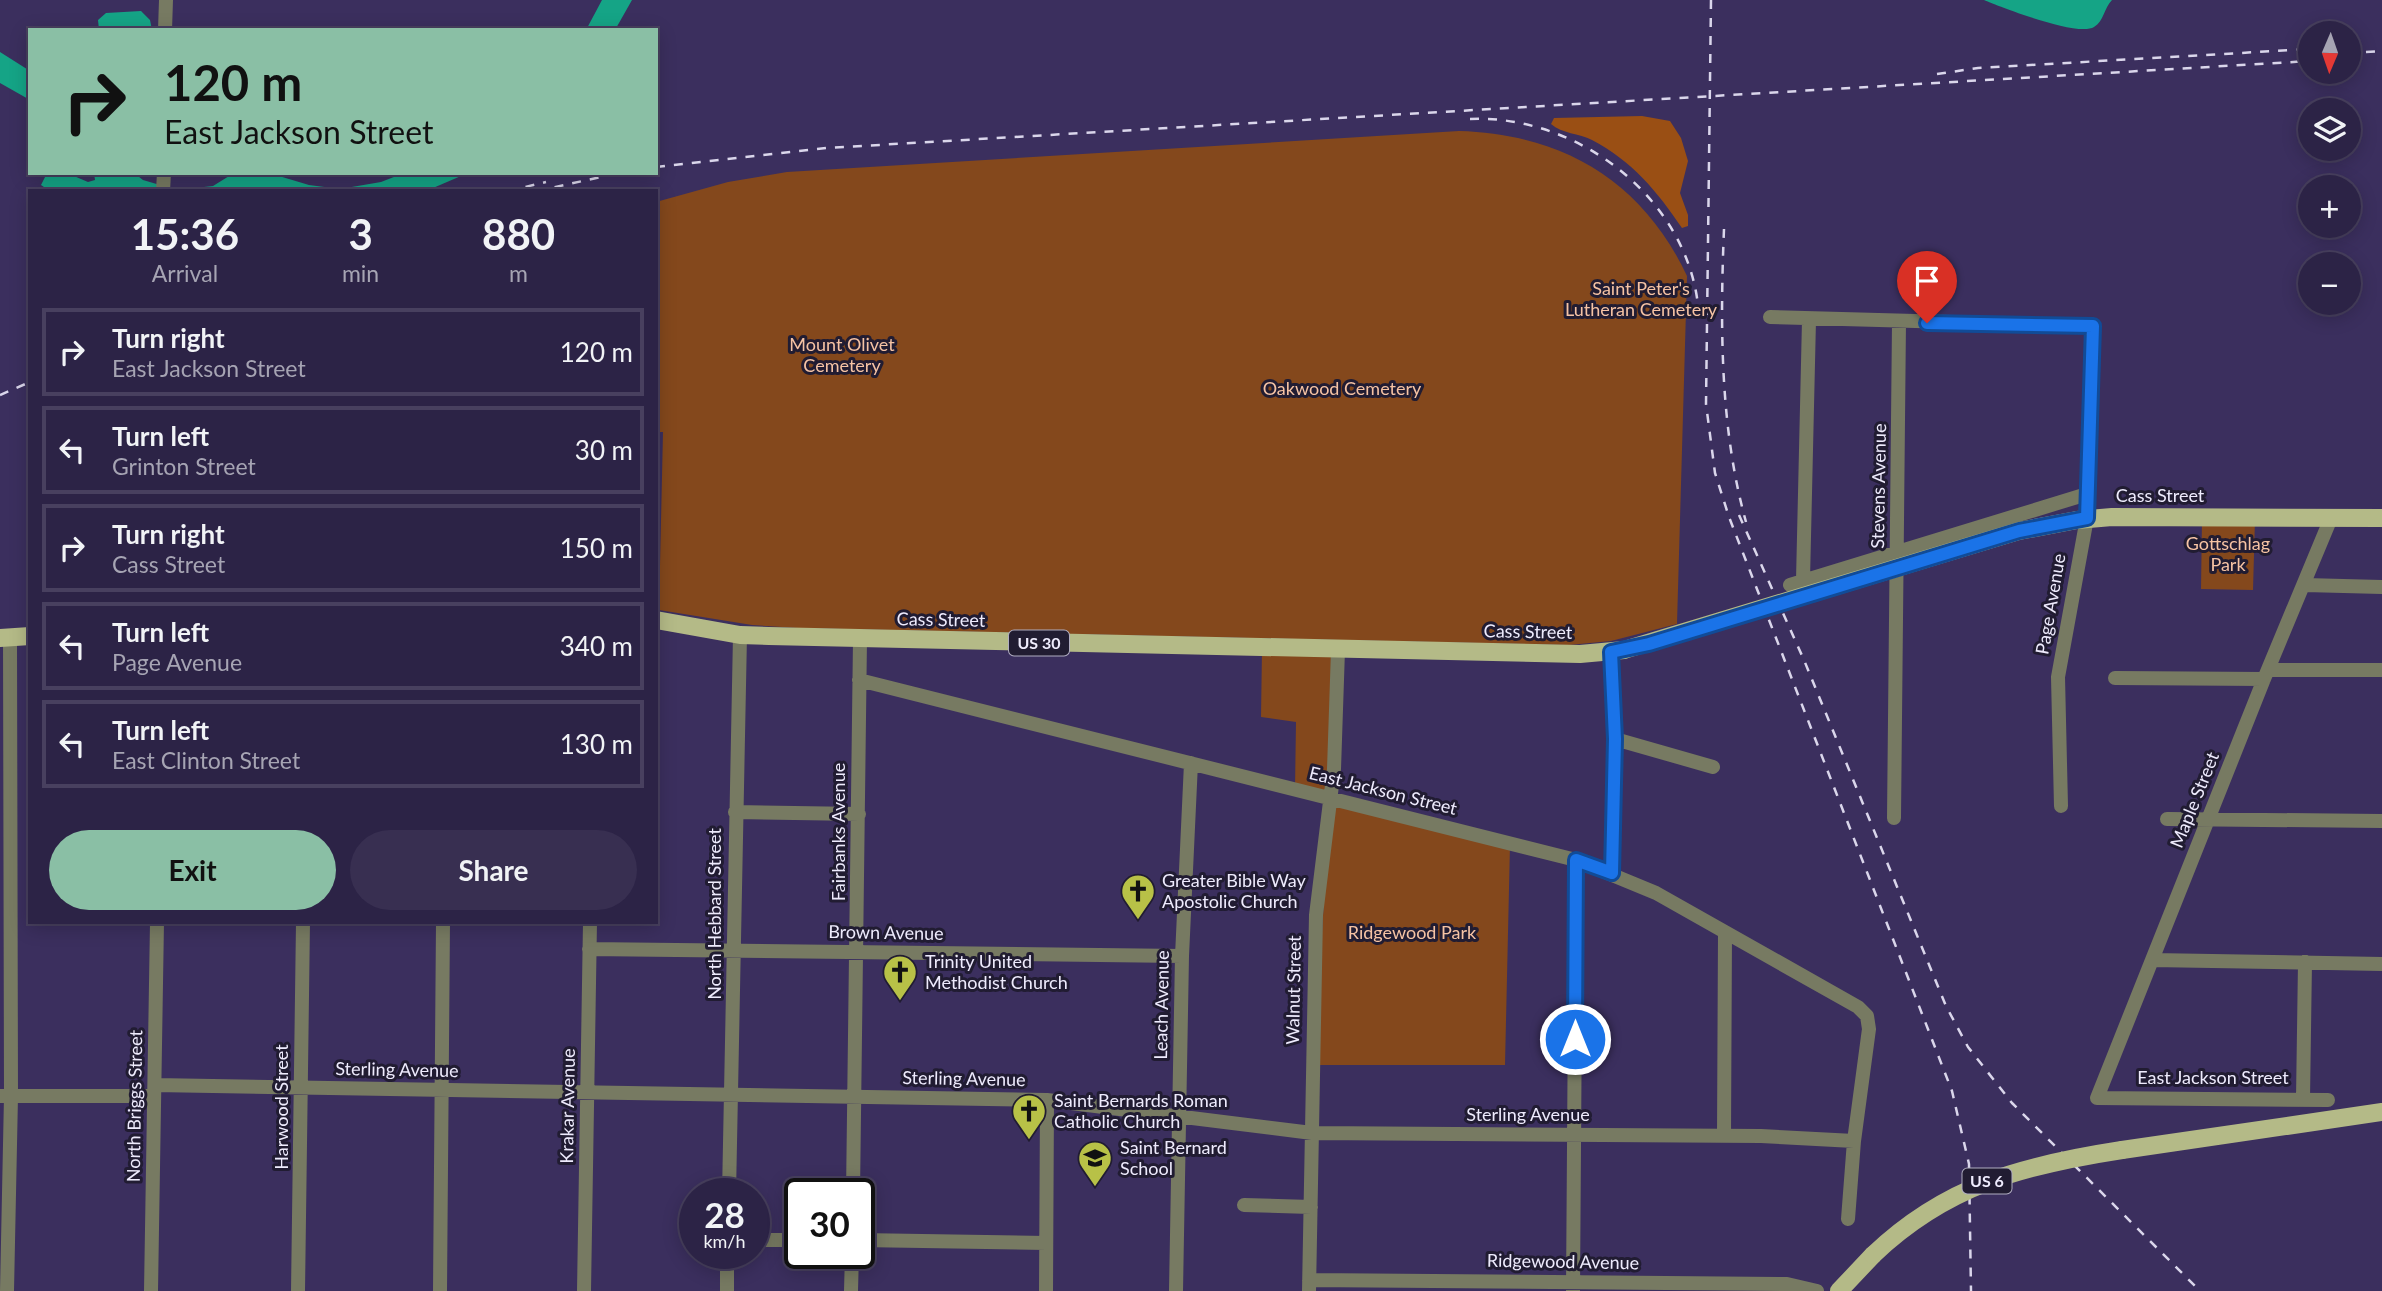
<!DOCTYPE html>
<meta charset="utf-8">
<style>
body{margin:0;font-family:Lato,sans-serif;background:#382f51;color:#f1f3f6;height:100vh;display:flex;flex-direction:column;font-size:26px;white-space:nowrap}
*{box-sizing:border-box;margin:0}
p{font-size:23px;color:#a6a4b3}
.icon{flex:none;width:38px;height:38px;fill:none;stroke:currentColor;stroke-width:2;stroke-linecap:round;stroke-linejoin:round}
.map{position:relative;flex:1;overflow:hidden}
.drawer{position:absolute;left:28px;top:189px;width:630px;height:735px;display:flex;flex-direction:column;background:#2c2346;border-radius:0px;box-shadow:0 4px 18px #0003,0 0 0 2px #48405f}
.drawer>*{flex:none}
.hud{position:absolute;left:28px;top:28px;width:630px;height:147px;border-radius:0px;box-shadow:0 4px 18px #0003,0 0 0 2px #48405f;background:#8abfa5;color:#111;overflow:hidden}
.needle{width:46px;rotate:182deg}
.fabs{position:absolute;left:2298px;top:21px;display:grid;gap:14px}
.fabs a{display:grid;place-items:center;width:63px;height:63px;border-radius:50%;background:#2c2346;box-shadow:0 4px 18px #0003,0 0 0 2px #48405f;font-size:35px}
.speed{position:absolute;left:679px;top:1178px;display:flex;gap:14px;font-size:35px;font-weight:700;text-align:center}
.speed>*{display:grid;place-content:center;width:91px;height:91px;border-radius:50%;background:#2c2346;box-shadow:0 4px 18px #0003,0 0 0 2px #48405f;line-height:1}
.speed small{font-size:18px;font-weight:400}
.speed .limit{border:4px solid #111;border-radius:10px;background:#fff;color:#111}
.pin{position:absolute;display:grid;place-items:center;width:60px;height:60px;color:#fff;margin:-72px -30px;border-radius:50% 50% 50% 0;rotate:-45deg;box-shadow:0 0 7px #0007}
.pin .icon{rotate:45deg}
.me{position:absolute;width:77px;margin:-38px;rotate:0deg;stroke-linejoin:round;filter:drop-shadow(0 0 5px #0008)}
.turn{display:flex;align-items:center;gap:24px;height:147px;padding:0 21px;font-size:32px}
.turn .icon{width:91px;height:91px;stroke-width:2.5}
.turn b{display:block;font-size:49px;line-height:60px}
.eta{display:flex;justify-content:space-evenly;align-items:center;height:119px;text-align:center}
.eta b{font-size:42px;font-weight:700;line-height:49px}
.button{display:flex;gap:14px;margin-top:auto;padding:14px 21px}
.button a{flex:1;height:80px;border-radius:42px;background:#8abfa5;color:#111;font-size:28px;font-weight:700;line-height:80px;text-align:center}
.button a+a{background:#382f51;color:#f1f3f6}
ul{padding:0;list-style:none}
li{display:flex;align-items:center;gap:21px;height:88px;margin:0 14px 10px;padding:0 7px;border:4px solid #48405f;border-radius:0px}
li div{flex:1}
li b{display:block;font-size:26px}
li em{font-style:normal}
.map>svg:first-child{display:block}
.green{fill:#84481c}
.forest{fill:#9a4f14}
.water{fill:#15a486}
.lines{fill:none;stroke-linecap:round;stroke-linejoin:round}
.minor{stroke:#777a62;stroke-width:14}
.major{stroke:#b4ba87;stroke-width:18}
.rail{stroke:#dad6eb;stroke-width:2.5;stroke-dasharray:9 9;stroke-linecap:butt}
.major-bridge{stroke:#b4ba87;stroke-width:18}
.route-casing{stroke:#114b97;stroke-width:18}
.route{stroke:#1a73e8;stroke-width:12}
.labels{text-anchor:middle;stroke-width:6;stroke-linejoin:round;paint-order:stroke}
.shield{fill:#211c32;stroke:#b0adc0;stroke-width:2}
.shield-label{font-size:16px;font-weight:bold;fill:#eeebfd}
.park-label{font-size:18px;fill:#f6c3a4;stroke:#211c32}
.street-label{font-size:18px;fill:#eeebfd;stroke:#211c32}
.poi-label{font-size:18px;fill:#eeebfd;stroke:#211c32;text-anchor:start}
</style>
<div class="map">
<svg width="2382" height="1291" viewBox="0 0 2382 1291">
<rect width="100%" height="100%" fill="#3b2f5e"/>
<path class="green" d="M 1459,131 C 1562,134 1642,180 1687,276 L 1677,624 L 1611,641 L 1569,645 L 798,628 L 752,625 L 659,610 L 663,432 L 656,432 L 656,202 L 728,182 L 787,172 Z
M 2202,519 L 2255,519 L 2253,590 L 2201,589 Z
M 1262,649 L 1337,651 L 1329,798 L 1295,789 L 1296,722 L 1261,717 Z
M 1330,800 L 1510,845 L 1505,1065 L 1314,1065 Z"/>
<path class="forest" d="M 1642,116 L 1670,121 L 1681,138 L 1688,161 L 1680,193 L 1688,215 L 1688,226 L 1682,228 C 1657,191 1632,161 1592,140 C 1579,133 1562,134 1551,124 L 1554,118 Z"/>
<path class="water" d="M 602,0 L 632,0 L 615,30 L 586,30 Z
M 1984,0 L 2112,0 C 2104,8 2104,21 2094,27 C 2078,37 2003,8 1984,0 Z
M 141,11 L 150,20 L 152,30 L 99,30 L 98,20 L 106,13 Z
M 0,52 L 30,71 L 30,100 L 0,83 Z
M 47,173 L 67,173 L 88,182 L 95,180 L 94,173 L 134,173 L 143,180 L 177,190 L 213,186 L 234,173 L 269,173 L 309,185 L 340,189 L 381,182 L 404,173 L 468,173 L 426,191 L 50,191 L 41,185 Z"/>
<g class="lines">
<path class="minor" d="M 165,30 L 166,0
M 163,191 L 164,173
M 1770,317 L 2093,326 L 2087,518 L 2058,677 L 2061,806
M 1803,580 L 1809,320
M 1790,585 L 2087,494
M 2305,585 L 2382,587
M 1611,652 L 1615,739 L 1612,873
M 2269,670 L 2382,670
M 2115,678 L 2264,679
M 859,680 L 1576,860 L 1656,893 L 1858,1007 L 1867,1016 L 1869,1029 L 1854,1141 L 1848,1219
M 1615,739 L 1713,767
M 735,812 L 859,814
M 1894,818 L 1899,322
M 2167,819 L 2382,821
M 589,949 L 1182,956
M 2152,960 L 2382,964
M 155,1085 L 1047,1100 L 1312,1133 L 1761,1136 L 1854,1141
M 0,1096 L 154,1096
M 2303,1099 L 2305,962
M 2328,1100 L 2097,1098 L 2264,679 L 2331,518
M 1724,1136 L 1725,932
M 729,1194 L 740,635
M 853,1194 L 860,639
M 1244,1205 L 1311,1207
M 754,1240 L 800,1240
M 859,1240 L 1046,1243
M 1309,1280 L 1787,1284 L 1817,1291
M 7,1291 L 11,1096 L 10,637
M 151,1291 L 157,922
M 298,1291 L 303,922
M 440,1291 L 443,922
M 584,1291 L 590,922
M 727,1291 L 727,1253
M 851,1291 L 852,1253
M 1046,1291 L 1047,1100
M 1176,1291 L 1182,956 L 1191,763
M 1309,1291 L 1316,915 L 1334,769 L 1338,650
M 1573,1291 L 1576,860"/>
<path class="major" d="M 2077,520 L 2112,517 L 2382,518
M 656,620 L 740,635 L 769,636 L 1580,654 L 1624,650
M 0,638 L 30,636
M 2122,1150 L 2382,1112
M 1839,1291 L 1873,1255"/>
<path class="rail" d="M 1711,0 L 1706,404 L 1715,473 L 1729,517 L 1952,1091 L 1969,1164 L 1971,1291
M 2348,53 L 2382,51
M 1937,74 L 1978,68 L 2310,49
M 1470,119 C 1581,114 1695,204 1699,319
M 656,167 L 827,148 L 2310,61
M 508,191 L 546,182
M 537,191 L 619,173
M 1724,229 C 1720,326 1720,429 1746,522
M 0,395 L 30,382
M 1739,515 L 1804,660 L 1946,1006 L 1968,1047 L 2012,1103 L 2200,1291"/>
<path class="major-bridge" d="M 1624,650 L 2019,531 L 2077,520
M 1873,1255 C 1946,1185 2024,1165 2122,1150"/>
</g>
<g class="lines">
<g class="route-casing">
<path id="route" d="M 1575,1039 L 1576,860 L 1612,873 L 1615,739 L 1611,652 L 1649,644 L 2019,531 L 2087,518 L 2093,326 L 1927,323"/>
</g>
<use href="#route" class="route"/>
</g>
<defs>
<g id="church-pin" transform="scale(1.75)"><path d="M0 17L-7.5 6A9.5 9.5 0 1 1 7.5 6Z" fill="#b8c147" stroke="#211c32"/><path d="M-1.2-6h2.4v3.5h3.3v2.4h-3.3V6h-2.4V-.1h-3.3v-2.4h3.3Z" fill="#111"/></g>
<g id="school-pin" transform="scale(1.75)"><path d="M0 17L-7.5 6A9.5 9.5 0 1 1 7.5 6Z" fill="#b8c147" stroke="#211c32"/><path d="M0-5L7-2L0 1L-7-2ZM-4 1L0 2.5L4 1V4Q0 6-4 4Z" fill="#111"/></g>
</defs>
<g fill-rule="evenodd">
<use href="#church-pin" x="1138" y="891"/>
<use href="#church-pin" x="900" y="972"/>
<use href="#church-pin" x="1029" y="1111"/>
<use href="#school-pin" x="1095" y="1158"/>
</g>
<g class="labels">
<g class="shield">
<rect x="1009" y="630.5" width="60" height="25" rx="5"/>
<rect x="1962.5" y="1168.5" width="49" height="25" rx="5"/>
</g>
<g class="shield-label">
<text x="1039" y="649">US 30</text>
<text x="1987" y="1187">US 6</text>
</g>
<g class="park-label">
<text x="1641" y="295">Saint Peter's<tspan x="1641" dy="21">Lutheran Cemetery</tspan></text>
<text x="842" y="351">Mount Olivet<tspan x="842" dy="21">Cemetery</tspan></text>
<text x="1342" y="395">Oakwood Cemetery</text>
<text x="2228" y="550">Gottschlag<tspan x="2228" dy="21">Park</tspan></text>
<text x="1412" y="939">Ridgewood Park</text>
</g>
<g class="street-label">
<text transform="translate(1879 486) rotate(-89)" y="6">Stevens Avenue</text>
<text x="2160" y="502">Cass Street</text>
<text transform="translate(2051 604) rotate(-80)" y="6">Page Avenue</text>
<text transform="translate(941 620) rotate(1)" y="6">Cass Street</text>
<text transform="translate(1528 632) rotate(1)" y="6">Cass Street</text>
<text transform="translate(1383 791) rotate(14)" y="6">East Jackson Street</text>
<text transform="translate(2195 800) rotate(-68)" y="6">Maple Street</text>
<text transform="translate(839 832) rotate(-90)" y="6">Fairbanks Avenue</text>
<text transform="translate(715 914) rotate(-90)" y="6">North Hebbard Street</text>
<text transform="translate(886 933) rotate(1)" y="6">Brown Avenue</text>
<text transform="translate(1294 990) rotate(-89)" y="6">Walnut Street</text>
<text transform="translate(1162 1005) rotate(-89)" y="6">Leach Avenue</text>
<text transform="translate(397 1070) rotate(1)" y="6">Sterling Avenue</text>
<text x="2213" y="1084">East Jackson Street</text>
<text transform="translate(964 1079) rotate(1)" y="6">Sterling Avenue</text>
<text transform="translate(135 1106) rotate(-89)" y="6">North Briggs Street</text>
<text transform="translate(568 1106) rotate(-89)" y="6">Krakar Avenue</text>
<text transform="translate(282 1107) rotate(-90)" y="6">Harwood Street</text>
<text x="1528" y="1121">Sterling Avenue</text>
<text transform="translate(1563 1262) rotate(1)" y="6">Ridgewood Avenue</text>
</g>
<g class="poi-label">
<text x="1162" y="887">Greater Bible Way<tspan x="1162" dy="21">Apostolic Church</tspan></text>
<text x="925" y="968">Trinity United<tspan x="925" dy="21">Methodist Church</tspan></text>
<text x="1054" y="1107">Saint Bernards Roman<tspan x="1054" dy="21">Catholic Church</tspan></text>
<text x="1120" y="1154">Saint Bernard<tspan x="1120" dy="21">School</tspan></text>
</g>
</g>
</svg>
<div class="fabs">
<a><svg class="needle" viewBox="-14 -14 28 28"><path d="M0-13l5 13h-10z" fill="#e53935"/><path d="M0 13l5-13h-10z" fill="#a6a4b3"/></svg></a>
<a><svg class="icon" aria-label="layers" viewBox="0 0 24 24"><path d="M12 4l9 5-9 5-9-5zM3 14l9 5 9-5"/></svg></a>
<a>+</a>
<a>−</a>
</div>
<div class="speed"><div>28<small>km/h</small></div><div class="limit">30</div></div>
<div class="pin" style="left:1927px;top:323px;background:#d93025"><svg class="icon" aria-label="arrive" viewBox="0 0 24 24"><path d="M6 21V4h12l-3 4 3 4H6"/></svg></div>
<svg class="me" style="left:1575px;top:1039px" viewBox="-20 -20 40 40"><circle r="17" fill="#1a73e8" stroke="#fff" stroke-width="3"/><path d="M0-11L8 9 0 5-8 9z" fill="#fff"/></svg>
<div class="hud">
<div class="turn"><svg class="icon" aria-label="right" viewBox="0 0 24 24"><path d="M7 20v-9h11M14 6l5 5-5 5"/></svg><div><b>120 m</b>East Jackson Street</div></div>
</div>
<section class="drawer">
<div class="eta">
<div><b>15:36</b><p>Arrival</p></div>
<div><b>3</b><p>min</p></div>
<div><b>880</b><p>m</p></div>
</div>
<ul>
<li><svg class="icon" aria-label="right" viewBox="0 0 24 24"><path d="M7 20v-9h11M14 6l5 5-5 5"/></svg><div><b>Turn right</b><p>East Jackson Street</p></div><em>120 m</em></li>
<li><svg class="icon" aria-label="left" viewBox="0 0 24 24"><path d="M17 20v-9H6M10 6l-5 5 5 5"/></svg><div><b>Turn left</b><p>Grinton Street</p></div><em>30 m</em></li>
<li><svg class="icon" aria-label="right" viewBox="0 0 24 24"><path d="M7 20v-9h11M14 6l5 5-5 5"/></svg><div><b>Turn right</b><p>Cass Street</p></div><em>150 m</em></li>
<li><svg class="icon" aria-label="left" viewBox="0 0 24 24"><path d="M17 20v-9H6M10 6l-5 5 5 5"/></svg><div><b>Turn left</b><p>Page Avenue</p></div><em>340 m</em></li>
<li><svg class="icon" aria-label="left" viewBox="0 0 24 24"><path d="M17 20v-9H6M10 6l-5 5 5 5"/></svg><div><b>Turn left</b><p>East Clinton Street</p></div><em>130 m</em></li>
</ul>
<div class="button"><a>Exit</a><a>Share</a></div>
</section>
</div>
